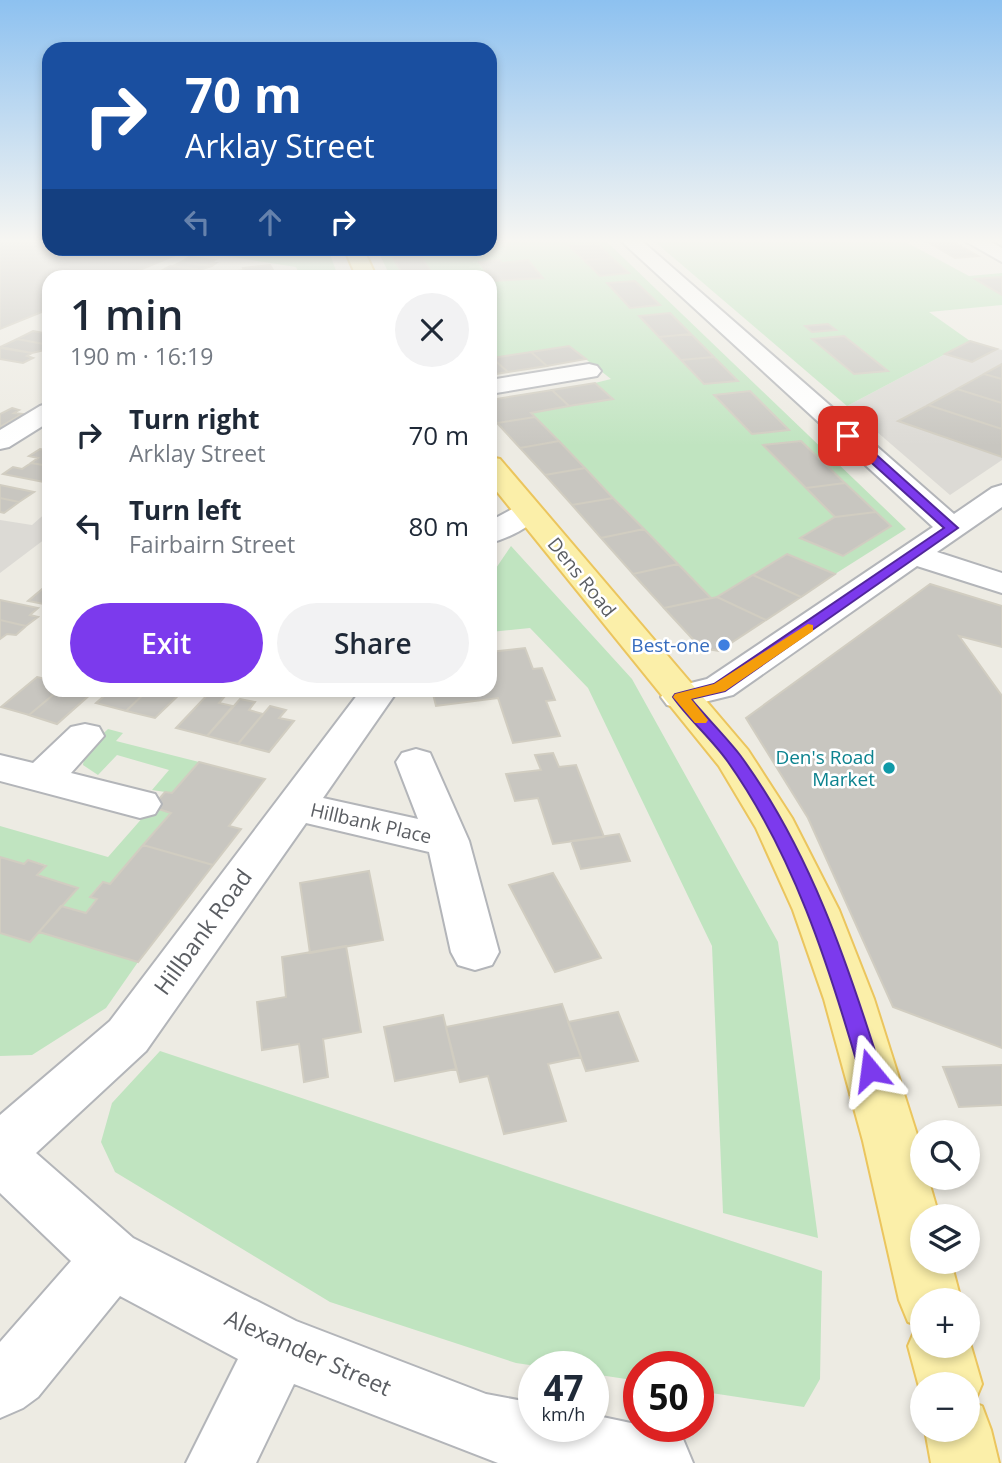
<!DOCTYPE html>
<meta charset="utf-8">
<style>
body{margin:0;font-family:"Open Sans",sans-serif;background:#f2f2f3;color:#1f2937;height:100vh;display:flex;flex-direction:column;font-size:26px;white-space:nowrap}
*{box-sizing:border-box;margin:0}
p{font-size:23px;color:#747a83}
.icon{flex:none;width:38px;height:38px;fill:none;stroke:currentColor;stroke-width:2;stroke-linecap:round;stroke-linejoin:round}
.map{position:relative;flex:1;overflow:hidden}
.sheet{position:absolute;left:42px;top:270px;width:455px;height:427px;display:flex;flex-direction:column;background:#fff;border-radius:21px;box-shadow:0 4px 10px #0003}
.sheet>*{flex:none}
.hud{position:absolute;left:42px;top:42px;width:455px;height:214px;border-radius:21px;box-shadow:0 4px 10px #0003;background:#1a4fa0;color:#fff;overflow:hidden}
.tools{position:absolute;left:910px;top:1120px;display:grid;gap:14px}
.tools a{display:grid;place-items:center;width:70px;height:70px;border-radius:50%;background:#fff;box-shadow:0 4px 10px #0003;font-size:35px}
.speed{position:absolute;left:518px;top:1351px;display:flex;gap:14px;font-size:35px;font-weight:700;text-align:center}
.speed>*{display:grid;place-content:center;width:91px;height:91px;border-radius:50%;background:#fff;box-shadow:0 4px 10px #0003;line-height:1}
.speed small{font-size:18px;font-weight:400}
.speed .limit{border:10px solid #d22;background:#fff;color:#111}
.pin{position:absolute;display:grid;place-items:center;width:60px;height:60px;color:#fff;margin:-30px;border-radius:14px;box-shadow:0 4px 10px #0006}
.me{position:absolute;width:77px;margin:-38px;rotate:344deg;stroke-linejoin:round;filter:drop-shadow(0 0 5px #0008)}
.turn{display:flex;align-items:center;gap:24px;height:147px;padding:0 28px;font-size:32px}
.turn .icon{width:91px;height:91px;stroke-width:2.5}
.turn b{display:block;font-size:49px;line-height:60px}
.lanes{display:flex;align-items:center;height:66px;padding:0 28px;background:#0003;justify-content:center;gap:35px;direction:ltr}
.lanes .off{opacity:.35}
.round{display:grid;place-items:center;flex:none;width:74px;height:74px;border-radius:37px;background:#f2f2f3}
.headline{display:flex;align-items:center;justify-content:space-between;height:119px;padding:0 28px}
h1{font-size:42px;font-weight:600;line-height:52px}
.action{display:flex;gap:14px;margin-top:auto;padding:14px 28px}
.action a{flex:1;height:80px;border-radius:42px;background:#7c3aed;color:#fff;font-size:28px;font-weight:600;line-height:80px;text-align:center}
.action a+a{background:#f2f2f3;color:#1f2937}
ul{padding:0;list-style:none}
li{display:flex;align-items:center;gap:21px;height:91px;padding:0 28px}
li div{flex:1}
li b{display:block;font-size:26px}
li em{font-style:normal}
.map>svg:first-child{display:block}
.industrial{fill:#dcdad5}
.green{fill:#c0e4c0}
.building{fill:#c8c6c0;stroke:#d1cdc1;stroke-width:2}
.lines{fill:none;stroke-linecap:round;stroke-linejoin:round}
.minor-casing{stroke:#b3b5b9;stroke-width:4}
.major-casing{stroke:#ebc55e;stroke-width:4}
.minor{fill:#fff;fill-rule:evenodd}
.major{fill:#fbefa9;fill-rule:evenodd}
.route{fill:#7c3aed;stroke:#51269a;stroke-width:2}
.slow{fill:#f59e0b}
.shop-dot{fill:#3f7fe0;stroke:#fff;stroke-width:2.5}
.culture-dot{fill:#0f9aa8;stroke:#fff;stroke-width:2.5}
.labels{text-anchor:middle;stroke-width:5;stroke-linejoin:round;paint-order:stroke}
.street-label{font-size:19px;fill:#5b5e63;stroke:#fff}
.shop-label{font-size:19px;fill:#366cbe;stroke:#fff;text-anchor:end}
.culture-label{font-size:19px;fill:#0d838f;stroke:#fff;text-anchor:end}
.near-street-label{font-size:23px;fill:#5b5e63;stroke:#fff}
</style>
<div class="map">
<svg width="1002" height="1463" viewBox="0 0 1002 1463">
<rect width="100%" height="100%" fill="#edebe3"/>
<path class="industrial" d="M 970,341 L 1002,350 L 1002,460 L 950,495 L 847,406 Z
M 49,510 L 49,536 L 0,573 L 0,520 L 32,525 Z"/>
<path class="green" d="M 490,241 L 606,241 L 906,529 L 835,574 L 787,554 L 717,597 L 711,598 L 531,413 L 612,399 L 595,383 L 611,379 L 569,346 L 490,359 L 490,276 L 390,276 L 377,249 L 490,248 Z
M 654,241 L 904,241 L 969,276 L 1002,273 L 1002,305 L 929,312 L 970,341 L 847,406 Z
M 191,249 L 328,249 L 338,276 L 300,276 L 296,267 L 188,250 Z
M 511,546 L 632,679 L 778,942 L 818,1238 L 723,1213 L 712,946 L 588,688 L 530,628 L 490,632 L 490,577 Z
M 108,729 L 123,733 L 116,741 L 199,762 L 172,793 L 152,790 L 169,770 L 117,755 L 98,775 L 83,765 L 85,751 Z
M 152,807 L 171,813 L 110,884 L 102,882 L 90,896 L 97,899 L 86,913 L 61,906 L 78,888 L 37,875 L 46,865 L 29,860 L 24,864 L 0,857 L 0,826 L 108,857 Z
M 39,932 L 138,962 L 106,1008 L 32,1055 L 0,1056 L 0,933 L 30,942 Z
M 160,1051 L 822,1271 L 820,1379 L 804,1407 L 698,1391 L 698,1367 L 639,1367 L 639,1381 L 593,1374 L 593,1367 L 543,1367 L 516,1363 L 330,1302 L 115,1172 L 101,1142 L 112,1103 Z"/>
<path class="building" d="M 0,241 L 49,241 L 49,248 L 188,250 L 125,276 L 49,276 L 49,309 L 0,329 Z
M 926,241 L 952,241 L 978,256 L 955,258 Z
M 597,243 L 612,258 L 584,260 L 569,246 Z
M 401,248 L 441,248 L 442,249 L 421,255 L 422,258 L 394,260 L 391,254 Z
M 189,257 L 215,260 L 211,263 L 216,263 L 212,266 L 181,262 Z
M 422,258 L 434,276 L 404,276 L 394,260 Z
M 612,258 L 629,273 L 600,276 L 584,260 Z
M 500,260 L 502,263 L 528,260 L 543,278 L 493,281 L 479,262 Z
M 181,262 L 212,266 L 199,270 L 173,266 Z
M 270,265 L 273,270 L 239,273 L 238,271 L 244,270 L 243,268 Z
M 170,266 L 196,269 L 192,272 L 197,272 L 193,275 L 161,271 Z
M 273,270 L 276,275 L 246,276 L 239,273 Z
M 161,271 L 193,275 L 153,275 Z
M 1002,277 L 1002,295 L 975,279 Z
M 635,281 L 660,305 L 630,308 L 607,283 Z
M 670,313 L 691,334 L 659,337 L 639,316 Z
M 828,324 L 836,330 L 812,332 L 805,326 Z
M 33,331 L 49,334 L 49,345 L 17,339 Z
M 691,334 L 714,357 L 681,360 L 659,337 Z
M 844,336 L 888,371 L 854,374 L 812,339 Z
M 17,339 L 49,345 L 49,349 L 32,353 L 0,347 Z
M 970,341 L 997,349 L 972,362 L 945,354 Z
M 569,346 L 586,359 L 547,366 L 531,352 Z
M 0,348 L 32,353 L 27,356 L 33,358 L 23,363 L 0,359 Z
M 531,352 L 547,366 L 508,372 L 492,358 Z
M 714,357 L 738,381 L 704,384 L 681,360 Z
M 492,358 L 508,372 L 490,375 L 490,359 Z
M 1002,364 L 1002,379 L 984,374 Z
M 984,374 L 1002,379 L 1002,403 L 957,389 Z
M 595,383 L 613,399 L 569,406 L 552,390 Z
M 957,389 L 1002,403 L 1002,429 L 928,405 Z
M 552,390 L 569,406 L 531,413 L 535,417 L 497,423 L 490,415 L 490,400 Z
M 750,391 L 789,430 L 752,434 L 714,395 Z
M 928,405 L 1002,429 L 1002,457 L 898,421 Z
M 12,408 L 19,410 L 14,413 L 22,414 L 0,427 L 0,414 Z
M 535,417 L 559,441 L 520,448 L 497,423 Z
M 559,441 L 585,468 L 545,475 L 520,448 Z
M 801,441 L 845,483 L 806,488 L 763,445 Z
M 40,449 L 49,451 L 49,466 L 31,463 L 38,458 L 29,456 Z
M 31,463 L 49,466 L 49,483 L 3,474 L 13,467 L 22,469 Z
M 585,468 L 613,498 L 572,505 L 545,475 Z
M 845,483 L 876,512 L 835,517 L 806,488 Z
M 0,485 L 34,492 L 19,502 L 0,498 Z
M 0,498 L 19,502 L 4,513 L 0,512 Z
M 613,498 L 644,529 L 601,538 L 572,505 Z
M 876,512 L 891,526 L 843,556 L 800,538 L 835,517 Z
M 644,529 L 678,564 L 633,574 L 601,538 Z
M 787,554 L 835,574 L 801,597 L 753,575 Z
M 678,564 L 711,598 L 664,608 L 633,574 Z
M 753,575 L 801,597 L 766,620 L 717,597 Z
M 930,584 L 1002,606 L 1002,647 L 959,636 L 1002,696 L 1002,1048 L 893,1007 L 808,818 L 746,718 Z
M 47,585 L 49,605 L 28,601 Z
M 717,597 L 766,620 L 719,651 L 701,648 L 664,608 Z
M 0,600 L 38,608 L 30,615 L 38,617 L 26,626 L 0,620 Z
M 0,620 L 26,626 L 16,635 L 7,634 L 0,639 Z
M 525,648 L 533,669 L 542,668 L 555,700 L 546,701 L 560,736 L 513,743 L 498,698 L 436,706 L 432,690 L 490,690 L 490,652 Z
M 37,677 L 49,680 L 49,690 L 59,690 L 29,715 L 1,707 Z
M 59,690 L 79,690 L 92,693 L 57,724 L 29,715 Z
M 111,690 L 148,690 L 126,711 L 96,703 Z
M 148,690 L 184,690 L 155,718 L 126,711 Z
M 210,692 L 226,695 L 219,703 L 233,706 L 207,736 L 176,728 Z
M 240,699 L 255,702 L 249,710 L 263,714 L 238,744 L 207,736 Z
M 270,706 L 286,710 L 279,718 L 294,721 L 269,752 L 238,744 Z
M 553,753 L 559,767 L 576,765 L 604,837 L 553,844 L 538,798 L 515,801 L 506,774 L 541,770 L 535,755 Z
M 199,762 L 265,779 L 229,826 L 241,829 L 213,865 L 143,845 L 171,813 L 152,807 L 165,792 L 172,793 Z
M 619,834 L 630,861 L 581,869 L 571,841 Z
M 143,845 L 213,865 L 138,962 L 39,932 L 61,906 L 86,913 L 97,899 L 90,897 L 103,882 L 110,884 Z
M 0,857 L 24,864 L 28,860 L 46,866 L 37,875 L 78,888 L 30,942 L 0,933 Z
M 369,871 L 383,940 L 310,953 L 300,883 Z
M 553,873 L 601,958 L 555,972 L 509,885 Z
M 346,946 L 361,1032 L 323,1039 L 328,1077 L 304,1082 L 299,1044 L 262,1050 L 257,1002 L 286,997 L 282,957 Z
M 562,1004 L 581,1057 L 548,1064 L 566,1121 L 504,1134 L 488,1076 L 460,1082 L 446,1027 Z
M 618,1012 L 638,1061 L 586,1071 L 568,1022 Z
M 443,1015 L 456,1069 L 395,1081 L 384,1027 Z
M 1002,1065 L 1002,1105 L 959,1107 L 943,1067 Z"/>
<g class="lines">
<g class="minor-casing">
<path id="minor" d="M 621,241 L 642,241 L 954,514 L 992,488 L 1002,485 L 1002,507 L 937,552 L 1002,573 L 1002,593 L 917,566 L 733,695 L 680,708 L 667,705 L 661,697 L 667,689 L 707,679 L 933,527 Z
M 965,241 L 989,241 L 1002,248 L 1002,262 Z
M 589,364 L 597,366 L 601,371 L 597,376 L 490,394 L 490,380 Z
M 49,403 L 49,422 L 9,447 L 0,449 L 0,430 L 40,406 Z
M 528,503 L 538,506 L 543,512 C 533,526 507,539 490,543 L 490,521 L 518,506 Z
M 361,690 L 398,690 L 323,798 L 418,819 L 396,762 L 402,753 L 416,749 L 430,753 L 469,841 L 499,952 L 492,965 L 475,970 L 458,965 L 451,952 L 429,852 L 306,823 L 146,1051 L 36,1153 L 133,1238 L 296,1321 L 486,1394 L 534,1403 L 534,1426 L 593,1426 L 593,1415 L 659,1429 L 683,1439 L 693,1463 L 498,1463 L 294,1384 L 256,1463 L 186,1463 L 238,1359 L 120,1296 L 38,1397 L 23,1408 L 0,1418 L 0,1342 L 71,1261 L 0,1193 L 0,1115 L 110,1021 Z
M 85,724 L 99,727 L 104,736 L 71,773 L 155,794 L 161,804 L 155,814 L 140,818 L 0,781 L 0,755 L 33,763 L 71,727 Z"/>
</g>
<g class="major-casing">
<path id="major" d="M 344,248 L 363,248 L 376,276 L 356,276 Z
M 490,457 L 500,459 L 748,750 L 792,818 L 839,910 L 874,999 L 919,1141 L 922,1155 L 922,1178 L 928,1178 L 939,1216 L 922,1216 L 922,1262 L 951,1262 L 961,1300 L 922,1300 L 922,1346 L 968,1346 L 968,1336 L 982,1384 L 974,1403 L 982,1406 L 991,1430 L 999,1463 L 931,1463 L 925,1430 L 968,1430 L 968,1384 L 922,1384 L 922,1398 L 908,1346 L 917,1325 L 908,1322 L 899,1300 L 863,1141 L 824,999 L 793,910 L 756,828 L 719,766 L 490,483 Z"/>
</g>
<use href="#minor" class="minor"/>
<use href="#major" class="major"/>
</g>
<linearGradient id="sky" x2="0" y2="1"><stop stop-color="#8dc1f0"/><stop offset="0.54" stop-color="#f7f6f2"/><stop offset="1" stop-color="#f7f6f2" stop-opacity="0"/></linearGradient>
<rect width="1002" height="446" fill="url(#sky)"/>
<path class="route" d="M 844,433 L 852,433 L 958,528 L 725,691 L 691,699 C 707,718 725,736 740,755 C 809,849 847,961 881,1070 L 878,1077 L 870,1080 L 862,1077 L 859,1070 C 828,963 793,854 728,762 C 712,739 689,720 673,697 L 675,694 L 714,684 L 944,528 L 844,438 Z"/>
<path class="slow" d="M 808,624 L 813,625 L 813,631 L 725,691 L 691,699 L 708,720 L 706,723 L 695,723 L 673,697 L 675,694 L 714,684 Z"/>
<circle class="shop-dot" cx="724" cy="645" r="7"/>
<circle class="culture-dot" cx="889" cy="768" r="7"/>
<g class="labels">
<g class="street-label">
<text transform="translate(582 577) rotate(51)" y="7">Dens Road</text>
<text transform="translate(371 823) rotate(13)" y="7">Hillbank Place</text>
</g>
<g class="shop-label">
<text x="710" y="652">Best-one</text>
</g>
<g class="culture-label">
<text x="875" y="764">Den's Road<tspan x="875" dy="22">Market</tspan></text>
</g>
<g class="near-street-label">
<text transform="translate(203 932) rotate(-54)" y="8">Hillbank Road</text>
<text transform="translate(308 1353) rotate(24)" y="8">Alexander Street</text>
</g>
</g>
</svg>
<div class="tools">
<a><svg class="icon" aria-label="search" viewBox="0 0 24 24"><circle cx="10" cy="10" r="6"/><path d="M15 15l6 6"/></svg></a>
<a><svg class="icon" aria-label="layers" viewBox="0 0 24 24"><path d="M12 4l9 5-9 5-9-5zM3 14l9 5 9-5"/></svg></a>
<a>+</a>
<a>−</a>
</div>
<div class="speed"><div>47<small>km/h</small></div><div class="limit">50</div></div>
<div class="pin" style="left:848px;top:436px;background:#d93025"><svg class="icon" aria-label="arrive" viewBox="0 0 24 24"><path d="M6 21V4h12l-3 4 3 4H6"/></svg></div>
<svg class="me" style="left:870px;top:1070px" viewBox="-20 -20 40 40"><path d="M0-17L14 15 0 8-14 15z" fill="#7c3aed" stroke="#fff" stroke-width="4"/></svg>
<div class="hud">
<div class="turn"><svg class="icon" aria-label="right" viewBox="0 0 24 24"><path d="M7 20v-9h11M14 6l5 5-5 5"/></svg><div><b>70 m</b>Arklay Street</div></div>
<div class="lanes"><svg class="icon off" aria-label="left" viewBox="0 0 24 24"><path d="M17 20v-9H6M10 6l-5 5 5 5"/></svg><svg class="icon off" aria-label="ahead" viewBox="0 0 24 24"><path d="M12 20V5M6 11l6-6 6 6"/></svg><svg class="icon" aria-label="right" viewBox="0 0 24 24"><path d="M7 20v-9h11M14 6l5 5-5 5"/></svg></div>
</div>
<section class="sheet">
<div class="headline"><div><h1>1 min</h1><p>190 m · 16:19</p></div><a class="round"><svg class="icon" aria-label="close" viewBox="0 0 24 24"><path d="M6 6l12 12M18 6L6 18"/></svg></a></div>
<ul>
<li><svg class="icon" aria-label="right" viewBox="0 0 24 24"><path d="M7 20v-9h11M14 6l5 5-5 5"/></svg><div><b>Turn right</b><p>Arklay Street</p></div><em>70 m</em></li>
<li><svg class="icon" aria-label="left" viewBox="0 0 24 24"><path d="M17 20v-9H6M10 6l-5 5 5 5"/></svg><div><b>Turn left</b><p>Fairbairn Street</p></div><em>80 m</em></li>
</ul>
<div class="action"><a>Exit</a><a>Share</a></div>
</section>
</div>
